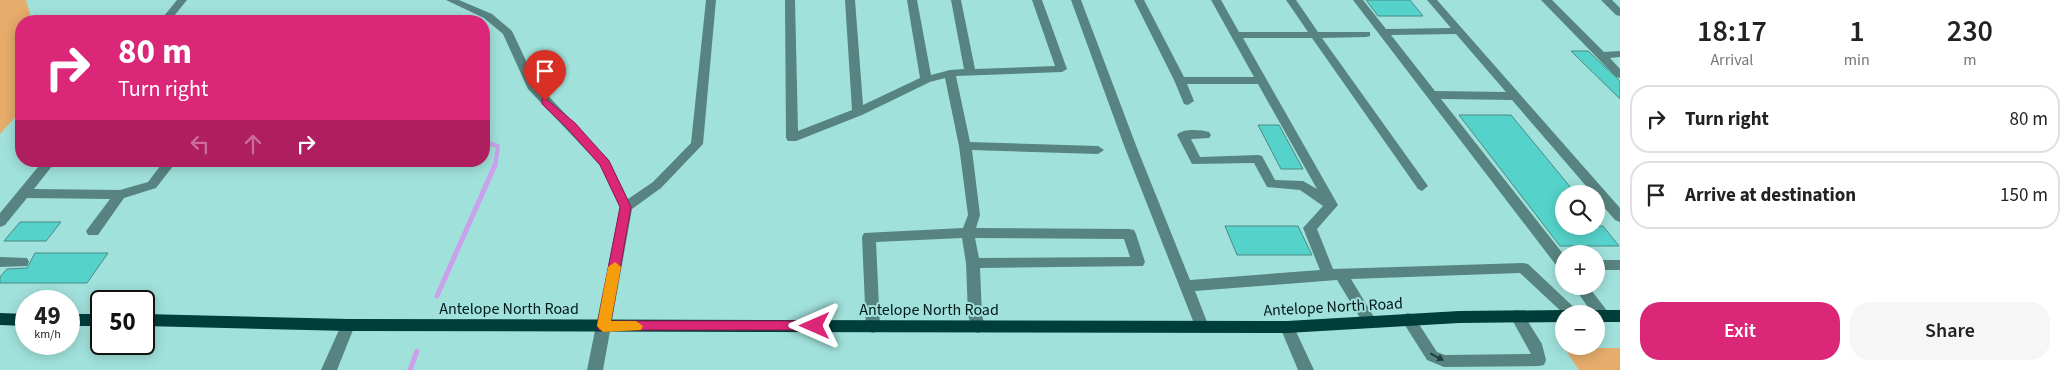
<!DOCTYPE html>
<meta charset="utf-8">
<style>
body{margin:0;font-family:"Source Sans 3",sans-serif;background:#f6f6f6;color:#222;height:100vh;display:flex;flex-direction:column;font-size:19px;white-space:nowrap}
*{box-sizing:border-box;margin:0}
p{font-size:16px;color:#767676}
.icon{flex:none;width:28px;height:28px;fill:none;stroke:currentColor;stroke-width:2;stroke-linecap:round;stroke-linejoin:round}
.map{position:relative;flex:1;overflow:hidden}
.side{display:flex;flex-direction:column;background:#fff;width:450px}
.side>*{flex:none}
.guide{position:absolute;left:15px;top:15px;width:475px;height:152px;border-radius:20px;box-shadow:0 2px 12px #0003;background:#db2777;color:#fff;overflow:hidden}
.tools{position:absolute;left:1555px;top:185px;display:grid;gap:10px}
.tools a{display:grid;place-items:center;width:50px;height:50px;border-radius:50%;background:#fff;box-shadow:0 2px 12px #0003;font-size:25px}
.speed{position:absolute;left:15px;top:290px;display:flex;gap:10px;font-size:25px;font-weight:700;text-align:center}
.speed>*{display:grid;place-content:center;width:65px;height:65px;border-radius:50%;background:#fff;box-shadow:0 2px 12px #0003;line-height:1}
.speed small{font-size:12px;font-weight:400}
.speed .limit{border:2px solid #111;border-radius:8px;background:#fff;color:#111}
.pin{position:absolute;display:grid;place-items:center;width:42px;height:42px;color:#fff;margin:-51px -21px;border-radius:50% 50% 50% 0;rotate:-45deg;box-shadow:0 0 5px #0007}
.pin .icon{rotate:45deg}
.me{position:absolute;width:55px;margin:-28px;rotate:270deg;stroke-linejoin:round;filter:drop-shadow(0 0 4px #0008)}
.turn{display:flex;align-items:center;gap:18px;height:105px;padding:0 20px;font-size:22px}
.turn .icon{width:65px;height:65px;stroke-width:2.5}
.turn b{display:block;font-size:35px;line-height:42px}
.lanes{display:flex;align-items:center;height:48px;padding:0 20px;background:#0003;justify-content:center;gap:25px;direction:ltr}
.lanes .off{opacity:.35}
.eta{display:flex;justify-content:space-evenly;align-items:center;height:85px;text-align:center}
.eta b{font-size:30px;font-weight:600;line-height:35px}
.cta{display:flex;gap:10px;margin-top:auto;padding:10px 20px}
.cta a{flex:1;height:58px;border-radius:20px;background:#db2777;color:#fff;font-size:20px;font-weight:600;line-height:58px;text-align:center}
.cta a+a{background:#f6f6f6;color:#222}
ul{padding:0;list-style:none}
li{display:flex;align-items:center;gap:15px;height:68px;margin:0 10px 8px;padding:0 10px;border:2px solid #e0e0e0;border-radius:20px}
li div{flex:1}
li b{display:block;font-size:19px}
li em{font-style:normal}
main{display:flex;flex:1;min-height:0}
.map>svg:first-child{display:block}
.green{fill:#e5ac6b}
.lines{fill:none;stroke-linecap:round;stroke-linejoin:round}
.stream-far1{stroke:#caa1ea;stroke-width:4}
.stream{stroke:#caa1ea;stroke-width:5}
.building{fill:#55d3cb;stroke:#4b8984}
.minor{fill:#578480;fill-rule:evenodd}
.major{fill:#003e3b;fill-rule:evenodd}
.oneway{fill:#1e3e3c}
.route{fill:#db2777;stroke:#8e194d}
.slow{fill:#f59e0b}
.labels{text-anchor:middle;stroke-width:4;stroke-linejoin:round;paint-order:stroke}
.street-label{font-size:16px;fill:#001917;stroke:#a1e1db}
</style>
<main>
<div class="map">
<svg width="1620" height="370" viewBox="0 0 1620 370">
<rect width="100%" height="100%" fill="#a1e1db"/>
<path class="green" d="M 0,0 L 26,0 L 32,21 L 21,21 L 21,111 L 0,134 Z
M 1564,348 L 1620,348 L 1620,370 L 1579,370 Z"/>
<g class="lines">
<path class="stream-far1" d="M 484,142 L 498,146 L 495,167"/>
<path class="stream" d="M 437,296 L 495,165
M 410,370 L 417,351"/>
</g>
<path class="building" d="M 1366,0 L 1410,0 L 1423,16 L 1378,16 Z
M 1571,51 L 1588,51 L 1620,81 L 1620,99 Z
M 1459,115 L 1511,115 L 1576,194 L 1564,194 L 1564,226 L 1603,226 L 1619,246 L 1560,246 Z
M 1258,125 L 1279,125 L 1303,169 L 1281,169 Z
M 20,222 L 61,222 L 46,241 L 4,241 Z
M 1225,226 L 1298,226 L 1312,255 L 1237,255 Z
M 35,253 L 108,253 L 87,283 L 0,283 L 0,277 L 7,269 L 27,268 Z"/>
<g class="lines">
<path class="minor" d="M 177,0 L 187,0 L 170,21 L 160,21 Z
M 446,0 L 459,0 L 492,14 L 512,31 L 537,84 L 609,160 L 628,199 L 653,182 L 691,143 L 706,0 L 716,0 L 703,144 L 661,188 L 632,209 L 603,370 L 587,370 L 620,207 L 600,165 L 528,89 L 503,34 L 484,18 Z
M 785,0 L 795,0 L 798,131 L 852,110 L 845,0 L 855,0 L 863,105 L 920,78 L 907,0 L 917,0 L 931,75 L 950,70 L 964,69 L 951,0 L 961,0 L 975,69 L 1055,66 L 1032,0 L 1042,0 L 1067,69 L 1062,72 L 956,76 L 970,142 L 1098,146 L 1104,150 L 1098,154 L 972,150 L 980,215 L 976,228 L 1129,229 L 1134,230 L 1136,234 L 1145,262 L 1143,266 L 980,268 L 982,315 L 985,327 L 983,331 L 978,333 L 973,331 L 968,315 L 966,263 L 962,238 L 876,242 L 880,327 L 878,331 L 873,333 L 868,331 L 866,327 L 862,237 L 864,233 L 963,228 L 968,215 L 959,146 L 945,78 L 930,82 L 862,115 L 796,141 L 788,141 L 786,138 ZM 975,238 L 1124,239 L 1130,257 L 979,258 Z
M 1071,0 L 1081,0 L 1137,148 L 1190,280 L 1320,270 L 1303,228 L 1323,206 L 1300,190 L 1267,187 L 1254,163 L 1192,164 L 1177,135 C 1183,128 1201,130 1209,132 L 1211,135 L 1209,138 L 1191,139 L 1200,157 L 1258,155 L 1262,156 L 1275,180 L 1303,181 L 1317,189 L 1258,84 L 1187,84 L 1194,101 L 1188,105 L 1184,104 L 1174,80 L 1134,0 L 1144,0 L 1184,77 L 1254,77 L 1211,0 L 1221,0 L 1239,32 L 1308,32 L 1286,0 L 1296,0 L 1318,32 L 1370,32 L 1370,36 L 1366,37 L 1322,38 L 1428,186 L 1422,191 L 1418,189 L 1312,38 L 1243,38 L 1338,205 L 1317,229 L 1333,269 L 1523,263 L 1528,264 L 1581,314 L 1564,314 L 1520,273 L 1351,279 L 1377,322 L 1375,326 L 1370,328 L 1365,326 L 1337,280 L 1195,291 L 1209,327 L 1207,331 L 1202,333 L 1197,331 L 1125,148 Z
M 1353,0 L 1363,0 L 1386,29 L 1451,28 L 1427,0 L 1437,0 L 1620,208 L 1620,222 L 1615,220 L 1596,198 L 1596,194 L 1593,194 L 1512,100 L 1441,99 L 1564,255 L 1564,270 L 1559,269 ZM 1456,34 L 1506,92 L 1435,91 L 1391,35 Z
M 1541,0 L 1552,0 L 1604,52 L 1620,51 L 1620,57 L 1610,58 L 1620,69 L 1620,78 L 1616,77 Z
M 1601,0 L 1612,0 L 1620,8 L 1620,16 L 1616,15 Z
M 43,161 L 56,161 L 34,189 L 120,190 L 148,182 L 164,161 L 177,161 L 156,188 L 124,198 L 98,235 L 88,235 L 86,231 L 110,199 L 27,198 L 5,225 L 0,227 L 0,213 Z
M 0,257 L 27,258 L 29,262 L 27,266 L 0,267 Z
M 1596,260 L 1620,260 L 1620,270 L 1596,270 Z
M 1573,286 L 1588,286 L 1608,312 L 1610,316 L 1608,320 L 1603,322 L 1598,320 L 1596,314 L 1593,314 Z
M 1517,310 L 1522,312 L 1542,344 L 1546,360 L 1544,365 L 1539,366 L 1444,367 L 1427,360 L 1401,319 L 1403,315 L 1408,313 L 1413,315 L 1437,352 L 1445,355 L 1531,354 L 1510,316 L 1512,312 Z
M 348,319 L 353,321 L 355,325 L 337,370 L 321,370 L 343,321 Z
M 1287,321 L 1292,323 L 1314,370 L 1298,370 L 1280,327 L 1282,323 Z"/>
<path class="major" d="M 1564,310 L 1570,314 L 1564,314 L 1564,322 L 1459,323 L 1287,333 L 348,331 L 144,326 L 144,314 L 348,319 L 1287,321 L 1459,311 Z
M 1596,310 L 1620,310 L 1620,322 L 1596,322 L 1596,314 L 1590,314 Z
M 0,313 L 26,314 L 26,326 L 0,325 Z
M 69,314 L 101,314 L 101,326 L 69,326 Z"/>
</g>
<defs><path id="oneway-solid" d="M-6-.8H1V-3.2L6.5 0L1 3.2V.8H-6Z" transform="scale(1.25)"/></defs>
<use class="oneway" href="#oneway-solid" transform="translate(1437 357) rotate(28)"/>
<path class="route" d="M 545,98 L 575,123 L 609,161 L 631,207 L 611,321 L 815,321 L 822,326 L 820,330 L 599,330 L 597,326 L 620,207 L 600,165 L 567,128 L 542,104 L 542,99 Z"/>
<path class="slow" d="M 615,262 L 621,267 L 611,321 L 636,321 L 643,326 L 641,330 L 603,332 L 597,326 L 608,267 Z"/>
<g class="labels">
<g class="street-label">
<text transform="translate(1333 306) rotate(-3)" y="6">Antelope North Road</text>
<text x="509" y="314">Antelope North Road</text>
<text x="929" y="315">Antelope North Road</text>
</g>
</g>
</svg>
<div class="tools">
<a><svg class="icon" aria-label="search" viewBox="0 0 24 24"><circle cx="10" cy="10" r="6"/><path d="M15 15l6 6"/></svg></a>
<a>+</a>
<a>−</a>
</div>
<div class="speed"><div>49<small>km/h</small></div><div class="limit">50</div></div>
<div class="pin" style="left:545px;top:101px;background:#d93025"><svg class="icon" aria-label="arrive" viewBox="0 0 24 24"><path d="M6 21V4h12l-3 4 3 4H6"/></svg></div>
<svg class="me" style="left:815px;top:326px" viewBox="-20 -20 40 40"><path d="M0-17L14 15 0 8-14 15z" fill="#db2777" stroke="#fff" stroke-width="4"/></svg>
<div class="guide">
<div class="turn"><svg class="icon" aria-label="right" viewBox="0 0 24 24"><path d="M7 20v-9h11M14 6l5 5-5 5"/></svg><div><b>80 m</b>Turn right</div></div>
<div class="lanes"><svg class="icon off" aria-label="left" viewBox="0 0 24 24"><path d="M17 20v-9H6M10 6l-5 5 5 5"/></svg><svg class="icon off" aria-label="ahead" viewBox="0 0 24 24"><path d="M12 20V5M6 11l6-6 6 6"/></svg><svg class="icon" aria-label="right" viewBox="0 0 24 24"><path d="M7 20v-9h11M14 6l5 5-5 5"/></svg></div>
</div>
</div>
<section class="side">
<div class="eta">
<div><b>18:17</b><p>Arrival</p></div>
<div><b>1</b><p>min</p></div>
<div><b>230</b><p>m</p></div>
</div>
<ul>
<li><svg class="icon" aria-label="right" viewBox="0 0 24 24"><path d="M7 20v-9h11M14 6l5 5-5 5"/></svg><div><b>Turn right</b></div><em>80 m</em></li>
<li><svg class="icon" aria-label="arrive" viewBox="0 0 24 24"><path d="M6 21V4h12l-3 4 3 4H6"/></svg><div><b>Arrive at destination</b></div><em>150 m</em></li>
</ul>
<div class="cta"><a>Exit</a><a>Share</a></div>
</section>
</main>
